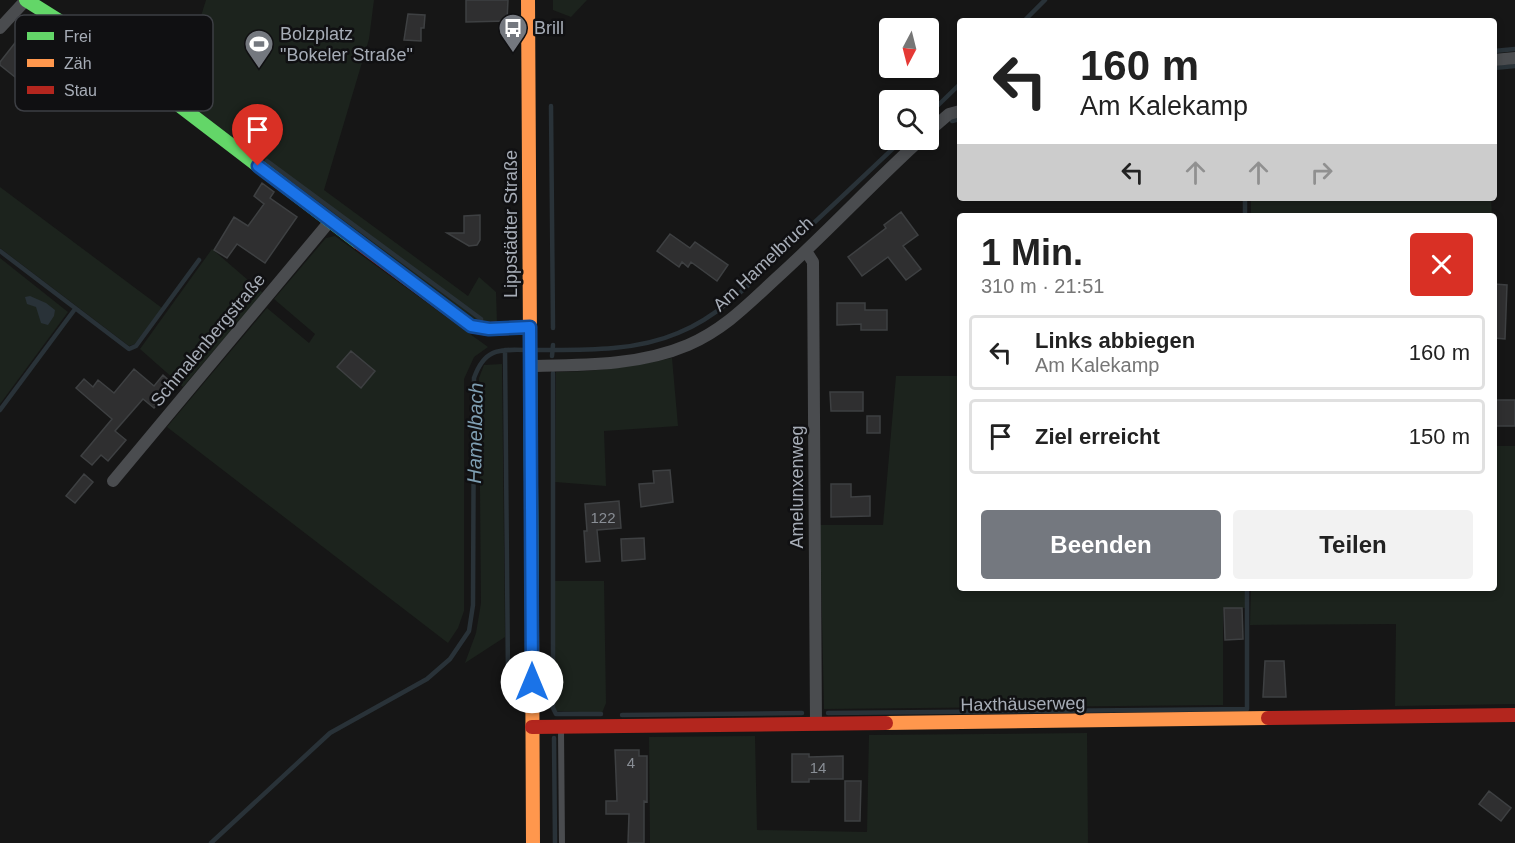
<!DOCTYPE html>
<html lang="de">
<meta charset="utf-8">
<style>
body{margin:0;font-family:Helvetica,sans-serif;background:#f2f2f2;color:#222;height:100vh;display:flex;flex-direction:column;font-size:22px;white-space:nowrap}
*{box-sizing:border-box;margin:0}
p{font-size:20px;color:#767676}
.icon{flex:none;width:33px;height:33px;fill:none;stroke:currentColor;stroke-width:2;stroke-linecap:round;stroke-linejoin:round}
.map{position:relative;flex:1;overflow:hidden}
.drawer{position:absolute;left:957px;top:213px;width:540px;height:378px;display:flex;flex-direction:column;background:#fff;border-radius:6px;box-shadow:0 3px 9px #0003}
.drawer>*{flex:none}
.guide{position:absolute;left:957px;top:18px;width:540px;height:183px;border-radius:6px;box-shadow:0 3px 9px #0003;background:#fff;color:#222;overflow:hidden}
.needle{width:39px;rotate:187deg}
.fabs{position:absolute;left:879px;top:18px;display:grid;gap:12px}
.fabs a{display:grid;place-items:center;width:60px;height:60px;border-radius:6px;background:#fff;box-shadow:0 3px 9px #0003;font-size:30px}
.pin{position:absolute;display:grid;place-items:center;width:51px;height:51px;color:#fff;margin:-62px -26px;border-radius:50% 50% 50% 0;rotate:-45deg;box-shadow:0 0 6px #0007}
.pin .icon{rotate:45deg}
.me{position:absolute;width:66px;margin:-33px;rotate:0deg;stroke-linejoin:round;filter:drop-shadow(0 0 4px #0008)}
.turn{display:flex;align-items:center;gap:21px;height:126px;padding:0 24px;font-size:27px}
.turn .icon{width:78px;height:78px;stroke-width:2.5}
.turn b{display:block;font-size:42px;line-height:51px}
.lanes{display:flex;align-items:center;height:57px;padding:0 24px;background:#0003;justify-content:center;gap:30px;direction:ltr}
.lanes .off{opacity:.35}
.round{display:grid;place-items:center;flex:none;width:63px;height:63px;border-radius:6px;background:#f2f2f2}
.overview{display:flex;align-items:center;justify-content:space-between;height:102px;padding:0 24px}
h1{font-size:36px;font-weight:700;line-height:45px}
.primary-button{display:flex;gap:12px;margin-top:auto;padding:12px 24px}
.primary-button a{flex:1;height:69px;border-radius:6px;background:#74787f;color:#fff;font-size:24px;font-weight:700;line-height:69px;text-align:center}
.primary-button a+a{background:#f2f2f2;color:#222}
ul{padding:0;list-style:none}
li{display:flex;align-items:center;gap:18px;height:75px;margin:0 12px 9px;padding:0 12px;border:3px solid #e0e0e0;border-radius:6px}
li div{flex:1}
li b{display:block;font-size:22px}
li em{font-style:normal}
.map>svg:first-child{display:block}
.green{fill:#1c231d}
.water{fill:#293238}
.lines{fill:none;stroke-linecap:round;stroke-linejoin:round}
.stream{stroke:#293238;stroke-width:4.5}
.building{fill:#2f2f30;stroke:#3e4042;stroke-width:1.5}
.lane{stroke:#4a4c4f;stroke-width:6}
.street{stroke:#4a4c4f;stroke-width:12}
.fast{stroke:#63d668;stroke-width:14}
.slow{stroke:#ff974d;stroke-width:14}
.jam{stroke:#b3261e;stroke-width:14}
.route-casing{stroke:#114b97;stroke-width:15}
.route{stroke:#1a73e8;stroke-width:10}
.labels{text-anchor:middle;stroke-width:5;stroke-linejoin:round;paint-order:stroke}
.number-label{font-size:15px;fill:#898e95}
.poi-label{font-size:18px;fill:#a7adb7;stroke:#101012;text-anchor:start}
.street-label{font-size:18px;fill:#a7adb7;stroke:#101012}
.water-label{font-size:20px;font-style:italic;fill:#7e9eb2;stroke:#101012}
.key{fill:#101012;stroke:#3d3f44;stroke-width:1.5}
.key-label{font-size:16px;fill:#a7adb7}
</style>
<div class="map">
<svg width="1515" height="843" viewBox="0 0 1515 843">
<rect width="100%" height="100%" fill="#161616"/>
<path class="green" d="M 206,0 L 374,0 L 369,39 L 324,190 L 468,296 L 479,277 L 496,292 L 497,323 L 471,321 L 176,96 Z
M 553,0 L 587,0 L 571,17 L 553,10 Z
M 0,187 L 162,308 L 135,344 L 129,346 L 0,248 Z
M 1251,198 L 1491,198 L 1492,216 L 1251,216 Z
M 335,236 L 488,347 L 474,357 L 464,379 L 464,611 L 458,628 L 448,643 L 167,427 L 267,308 L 309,343 L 315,334 L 274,299 L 326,238 Z
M 212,249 L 263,293 L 183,387 L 140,349 Z
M 0,258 L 68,312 L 0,404 Z
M 672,358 L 678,426 L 604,431 L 606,486 L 555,482 L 556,372 C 596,372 633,366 672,358 Z
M 502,364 L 505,637 L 465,663 L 476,633 L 481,603 L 479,378 L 484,365 Z
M 896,376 L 960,376 L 960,588 L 1245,588 L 1245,608 L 1223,608 L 1223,705 L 824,709 L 820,525 L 883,525 Z
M 1494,446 L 1515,446 L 1515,704 L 1395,706 L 1396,624 L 1250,625 L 1251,588 L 1494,588 Z
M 555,581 L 604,581 L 606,703 L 602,713 L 555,711 Z
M 1087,733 L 1088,843 L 650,843 L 649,737 L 755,736 L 757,830 L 867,832 L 869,735 Z"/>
<path class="water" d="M 30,296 L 46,303 L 55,310 L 54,316 L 48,325 L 41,323 L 36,307 L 27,304 L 25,297 Z"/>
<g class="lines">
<path class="stream" d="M 1024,21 L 1045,0
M 1494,51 L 1515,49
M 1494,68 L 1515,66
M 551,106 L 553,328
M 928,115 L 960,84
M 952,121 L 960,119
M 267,161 L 481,319
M 1245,198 L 1245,216
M 0,251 L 129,349 L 136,346 L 199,260
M 505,350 L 508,677
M 533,350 C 581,350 634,352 678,333 C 722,315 755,279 789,246 C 827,211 865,175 902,140
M 552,356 L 553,345
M 553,373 L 553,708 L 556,714 L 601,714
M 0,410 L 75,309
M 828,713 L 1247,709 L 1247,588
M 622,715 L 802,713
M 554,738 L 555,843
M 211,843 L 330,733 L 427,679 L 450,659 L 469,631 L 473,605 L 474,378 C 484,350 497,349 525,350"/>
</g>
<path class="building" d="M 466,0 L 508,0 L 507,21 L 466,22 Z
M 408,14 L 425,15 L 424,28 L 421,28 L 421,41 L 404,40 Z
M 33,20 L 88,62 L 81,70 L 86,74 L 68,98 L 50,84 L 62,68 L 37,50 L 15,77 L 0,65 L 0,62 Z
M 262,183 L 274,192 L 270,198 L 297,217 L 265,263 L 237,244 L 227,258 L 214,250 L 234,217 L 248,226 L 264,204 L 254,196 Z
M 901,212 L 918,235 L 903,246 L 921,269 L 906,280 L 888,257 L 862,276 L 848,257 L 886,228 L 884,225 Z
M 480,215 L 480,240 L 477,245 L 469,246 L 447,233 L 464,233 L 464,216 Z
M 670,234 L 690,248 L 695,242 L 728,265 L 717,281 L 691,262 L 688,267 L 682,262 L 679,267 L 657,251 Z
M 1494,284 L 1507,285 L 1505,339 L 1494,338 Z
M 837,303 L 865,303 L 865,310 L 887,310 L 887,330 L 861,330 L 861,324 L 837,325 Z
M 351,351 L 375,371 L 361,388 L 337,367 Z
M 134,369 L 154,386 L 163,375 L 174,385 L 154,408 L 143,399 L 115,431 L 126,440 L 108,461 L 101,455 L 92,465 L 81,456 L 112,419 L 76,388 L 84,379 L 93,387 L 98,380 L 114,393 Z
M 830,392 L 863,392 L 863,411 L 831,411 Z
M 1496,400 L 1515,400 L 1515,426 L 1495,426 Z
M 867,416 L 880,416 L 880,433 L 867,433 Z
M 670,470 L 673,502 L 641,507 L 639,484 L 654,483 L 653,471 Z
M 84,474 L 93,482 L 75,503 L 66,496 Z
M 831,484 L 851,484 L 851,497 L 870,496 L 870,516 L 831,517 Z
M 619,501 L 621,528 L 597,530 L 600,561 L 586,562 L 584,531 L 587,531 L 585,504 Z
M 644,538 L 645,559 L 622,561 L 621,539 Z
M 1224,608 L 1242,608 L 1243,639 L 1225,640 Z
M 1265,661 L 1284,661 L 1286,697 L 1263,697 Z
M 615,750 L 639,750 L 639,756 L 647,756 L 647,802 L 644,801 L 644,843 L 628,843 L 629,814 L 606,814 L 606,801 L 617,801 Z
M 792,754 L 809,754 L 809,757 L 843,756 L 843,779 L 809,779 L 809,782 L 792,782 Z
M 845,781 L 861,781 L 860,821 L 845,821 Z
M 1489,791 L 1511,808 L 1501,821 L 1479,804 Z"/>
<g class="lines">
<path class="lane" d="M 561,730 L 562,843"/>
<path class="street" d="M 0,28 L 25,1
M 1494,60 L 1515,58
M 928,132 L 949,114 L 960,111
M 806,251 L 813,262 L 816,724
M 530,366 C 582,365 639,366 688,345 C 727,328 751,301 782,273 C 829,230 873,183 920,140
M 113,481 L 330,221"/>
<path class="fast" d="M 26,0 L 112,54 L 359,243
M 530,343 L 532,624"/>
<path class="slow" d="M 528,0 L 530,343
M 532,624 L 533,843
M 886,723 L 1268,718"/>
<path class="jam" d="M 359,243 L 471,326 L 489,329 L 530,327
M 1268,718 L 1515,715
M 532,727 L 886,723"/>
</g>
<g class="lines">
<g class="route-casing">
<path id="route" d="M 258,166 L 471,326 L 489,329 L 530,327 L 532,682"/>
</g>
<use href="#route" class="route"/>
</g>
<defs>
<g id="bus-pin" transform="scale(1.5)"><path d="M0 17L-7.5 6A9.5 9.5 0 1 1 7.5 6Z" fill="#74787f" stroke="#101012"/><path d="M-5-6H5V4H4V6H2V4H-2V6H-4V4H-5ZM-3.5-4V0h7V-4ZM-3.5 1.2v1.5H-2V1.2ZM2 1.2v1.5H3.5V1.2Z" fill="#fff"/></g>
<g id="stadium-pin" transform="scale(1.5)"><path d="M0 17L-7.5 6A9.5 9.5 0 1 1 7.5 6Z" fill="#74787f" stroke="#101012"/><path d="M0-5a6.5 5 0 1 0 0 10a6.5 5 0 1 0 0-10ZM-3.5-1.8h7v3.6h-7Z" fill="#fff"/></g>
</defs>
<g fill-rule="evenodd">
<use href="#bus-pin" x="513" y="28"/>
<use href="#stadium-pin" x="259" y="44"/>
</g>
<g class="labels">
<g class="number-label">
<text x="603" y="523">122</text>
<text x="631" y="768">4</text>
<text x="818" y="773">14</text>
</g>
<g class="poi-label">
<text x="534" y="34">Brill</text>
<text x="280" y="40">Bolzplatz<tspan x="280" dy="21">"Bokeler Straße"</tspan></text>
</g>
<g class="street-label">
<text transform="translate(511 224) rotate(-90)" y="6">Lippstädter Straße</text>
<text transform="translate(763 264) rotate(-43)" y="6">Am Hamelbruch</text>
<text transform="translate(208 340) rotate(-50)" y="6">Schmalenbergstraße</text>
<text transform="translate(797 487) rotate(-90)" y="6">Amelunxenweg</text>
<text transform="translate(1023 704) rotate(-1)" y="6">Haxthäuserweg</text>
</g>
<g class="water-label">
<text transform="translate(475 433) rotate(-89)" y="7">Hamelbach</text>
</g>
</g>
<rect x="15" y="15" width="198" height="96" rx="9" class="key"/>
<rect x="27" y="32" width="27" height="8" fill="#63d668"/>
<rect x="27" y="59" width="27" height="8" fill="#ff974d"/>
<rect x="27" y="86" width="27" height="8" fill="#b3261e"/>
<g class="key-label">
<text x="64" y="42">Frei</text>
<text x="64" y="69">Zäh</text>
<text x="64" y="96">Stau</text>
</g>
</svg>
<div class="fabs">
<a><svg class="needle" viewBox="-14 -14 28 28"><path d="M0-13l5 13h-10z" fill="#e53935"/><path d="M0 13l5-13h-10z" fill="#767676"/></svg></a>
<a><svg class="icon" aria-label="search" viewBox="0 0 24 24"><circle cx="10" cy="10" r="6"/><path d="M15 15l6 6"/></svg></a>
</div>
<div class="pin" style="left:258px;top:166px;background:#d93025"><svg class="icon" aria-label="arrive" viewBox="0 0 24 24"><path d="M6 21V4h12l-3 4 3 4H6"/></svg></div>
<svg class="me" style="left:532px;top:682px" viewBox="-20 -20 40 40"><circle r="19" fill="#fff"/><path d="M0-13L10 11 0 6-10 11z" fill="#1a73e8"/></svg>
<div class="guide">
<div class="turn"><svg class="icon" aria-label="left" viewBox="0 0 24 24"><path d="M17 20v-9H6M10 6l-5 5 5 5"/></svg><div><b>160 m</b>Am Kalekamp</div></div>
<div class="lanes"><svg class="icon" aria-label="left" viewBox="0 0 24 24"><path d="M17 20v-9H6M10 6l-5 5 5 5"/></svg><svg class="icon off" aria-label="ahead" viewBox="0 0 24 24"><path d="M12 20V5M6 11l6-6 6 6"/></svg><svg class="icon off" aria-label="ahead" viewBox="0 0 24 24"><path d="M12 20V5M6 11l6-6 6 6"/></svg><svg class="icon off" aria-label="right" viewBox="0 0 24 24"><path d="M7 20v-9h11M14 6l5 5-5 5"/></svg></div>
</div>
<section class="drawer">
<div class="overview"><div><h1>1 Min.</h1><p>310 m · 21:51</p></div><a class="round" style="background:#d93025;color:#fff"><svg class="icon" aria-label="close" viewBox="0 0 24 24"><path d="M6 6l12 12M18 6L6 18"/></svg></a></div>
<ul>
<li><svg class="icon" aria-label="left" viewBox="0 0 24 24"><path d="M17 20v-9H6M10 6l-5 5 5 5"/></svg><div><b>Links abbiegen</b><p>Am Kalekamp</p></div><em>160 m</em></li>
<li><svg class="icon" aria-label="arrive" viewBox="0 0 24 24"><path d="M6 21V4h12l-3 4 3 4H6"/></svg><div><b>Ziel erreicht</b></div><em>150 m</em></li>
</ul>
<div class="primary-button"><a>Beenden</a><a>Teilen</a></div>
</section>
</div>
